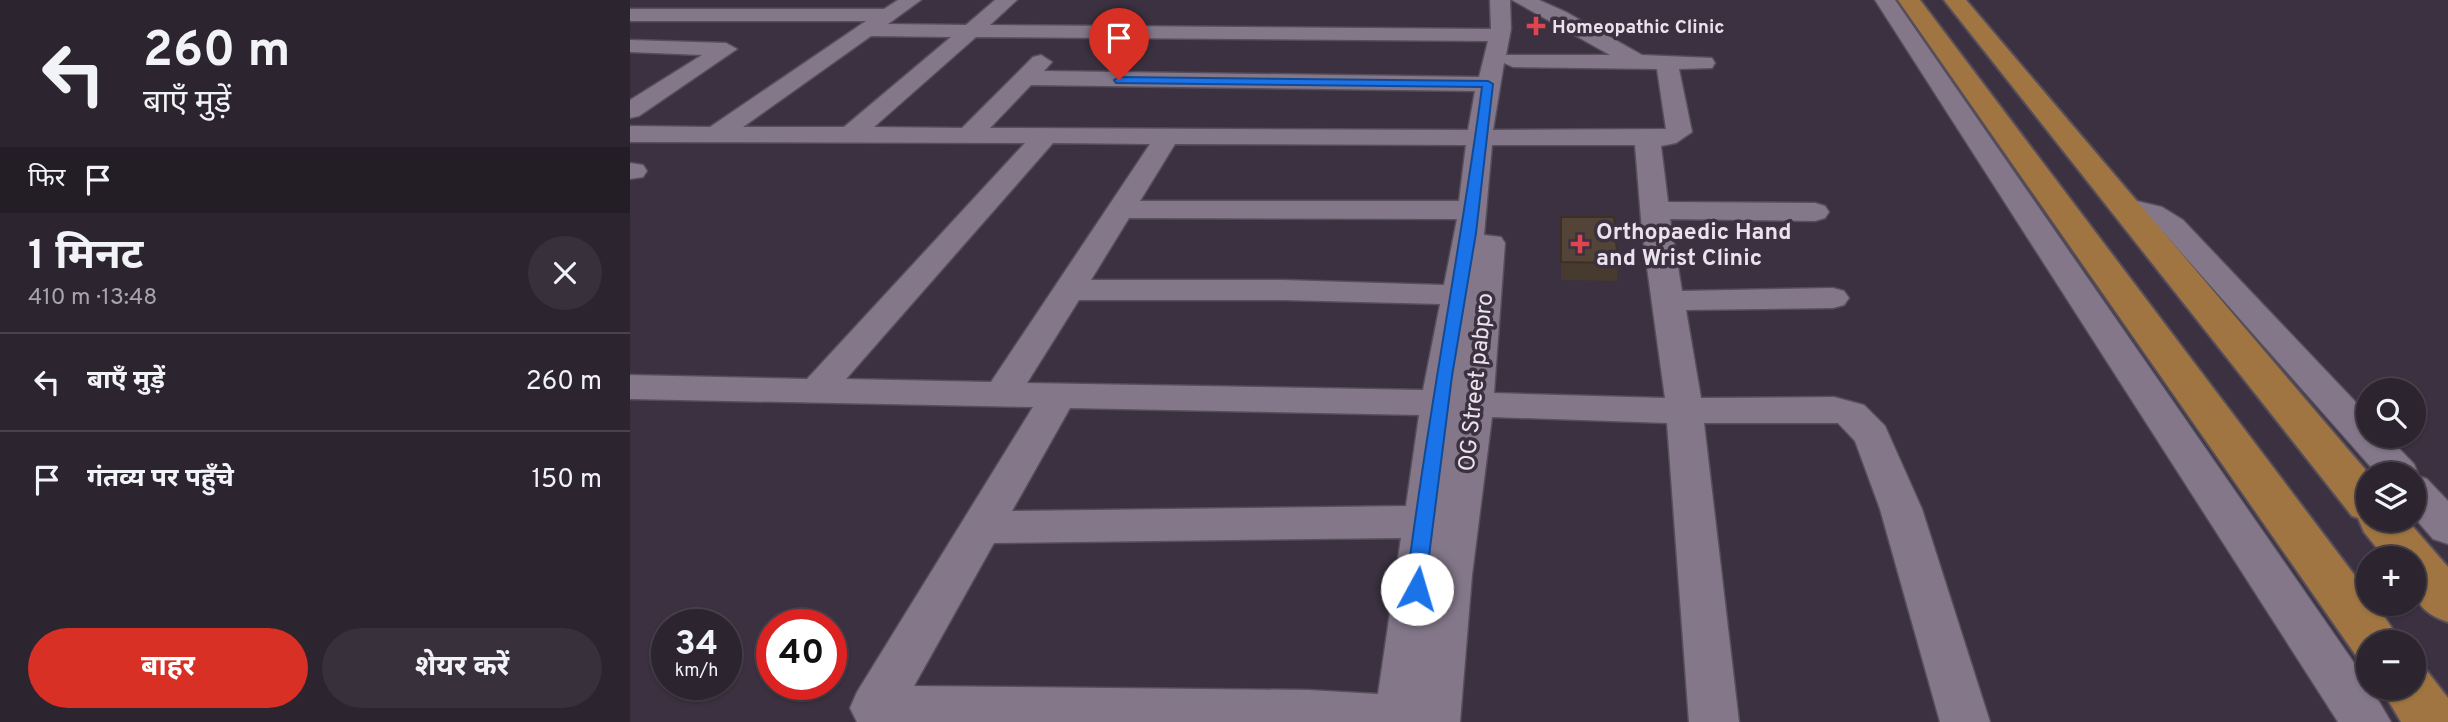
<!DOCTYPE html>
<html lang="hi">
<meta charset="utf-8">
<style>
body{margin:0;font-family:Overpass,"Noto Sans Devanagari",sans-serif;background:#38313c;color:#f1f3f6;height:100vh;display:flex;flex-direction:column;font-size:26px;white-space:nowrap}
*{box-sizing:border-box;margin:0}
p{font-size:23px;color:#a6a5ab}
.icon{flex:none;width:38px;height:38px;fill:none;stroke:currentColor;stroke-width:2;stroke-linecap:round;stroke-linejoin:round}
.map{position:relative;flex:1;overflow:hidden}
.sheet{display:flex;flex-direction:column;background:#2c2530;width:630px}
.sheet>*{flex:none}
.top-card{background:#2c2530;color:#f1f3f6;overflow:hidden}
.controls{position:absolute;left:1726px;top:378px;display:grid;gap:14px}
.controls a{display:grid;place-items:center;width:70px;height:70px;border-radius:50%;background:#2c2530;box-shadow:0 2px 5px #0004,0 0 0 2px #48424c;font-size:35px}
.speed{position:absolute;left:21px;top:609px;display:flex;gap:14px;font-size:35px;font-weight:700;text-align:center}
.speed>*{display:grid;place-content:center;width:91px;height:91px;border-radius:50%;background:#2c2530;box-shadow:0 2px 5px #0004,0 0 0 2px #48424c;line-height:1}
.speed small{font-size:18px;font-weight:400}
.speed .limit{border:10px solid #d22;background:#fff;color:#111}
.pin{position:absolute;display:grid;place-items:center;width:60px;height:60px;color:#fff;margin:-72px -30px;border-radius:50% 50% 50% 0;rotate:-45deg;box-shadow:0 0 7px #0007}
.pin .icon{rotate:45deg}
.me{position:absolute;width:77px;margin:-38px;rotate:6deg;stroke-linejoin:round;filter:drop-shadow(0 0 5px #0008)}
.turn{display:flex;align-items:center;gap:24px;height:147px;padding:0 28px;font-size:32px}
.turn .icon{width:91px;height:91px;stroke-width:2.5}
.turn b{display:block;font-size:49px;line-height:60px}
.then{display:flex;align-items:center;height:66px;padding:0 28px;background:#0003;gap:14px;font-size:26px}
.round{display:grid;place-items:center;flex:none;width:74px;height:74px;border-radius:37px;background:#38313c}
.overview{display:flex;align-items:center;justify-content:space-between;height:119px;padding:0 28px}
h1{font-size:42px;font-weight:700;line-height:52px}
.button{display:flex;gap:14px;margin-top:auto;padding:14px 28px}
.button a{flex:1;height:80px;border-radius:42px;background:#d93025;color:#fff;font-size:28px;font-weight:700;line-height:80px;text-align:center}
.button a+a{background:#38313c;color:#f1f3f6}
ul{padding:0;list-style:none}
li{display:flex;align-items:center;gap:21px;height:98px;padding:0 28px;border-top:2px solid #48424c}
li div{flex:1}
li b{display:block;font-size:26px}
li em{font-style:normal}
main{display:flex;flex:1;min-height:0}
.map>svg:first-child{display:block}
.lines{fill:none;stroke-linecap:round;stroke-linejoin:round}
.minor-casing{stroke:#564e5a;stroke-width:3}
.major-casing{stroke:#564e5a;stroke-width:4}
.minor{fill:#837789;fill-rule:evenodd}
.major{fill:#a07541;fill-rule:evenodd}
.wall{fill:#473a2f}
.building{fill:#534437;stroke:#3a3026;stroke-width:2}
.route{fill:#1a73e8;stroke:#114b97;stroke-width:2}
.health-dot{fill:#e0444e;stroke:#3b3140;stroke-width:2.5}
.labels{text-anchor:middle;stroke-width:7;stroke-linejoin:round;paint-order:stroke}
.far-poi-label{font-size:19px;font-weight:bold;fill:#eae3ed;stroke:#3b3140;text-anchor:start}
.poi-label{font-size:23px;font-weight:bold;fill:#eae3ed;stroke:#3b3140;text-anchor:start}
.street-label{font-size:23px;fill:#eae3ed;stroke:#3b3140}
</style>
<main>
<section class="sheet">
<div class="top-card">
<div class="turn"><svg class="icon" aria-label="left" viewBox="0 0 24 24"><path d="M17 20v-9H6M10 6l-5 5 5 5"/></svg><div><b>260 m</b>बाएँ मुड़ें</div></div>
<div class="then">फिर<svg class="icon" aria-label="arrive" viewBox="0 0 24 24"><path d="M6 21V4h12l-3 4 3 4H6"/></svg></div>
</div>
<div class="overview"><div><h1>1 मिनट</h1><p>410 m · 13:48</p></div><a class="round"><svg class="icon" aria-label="close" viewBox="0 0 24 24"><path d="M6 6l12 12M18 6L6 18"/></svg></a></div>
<ul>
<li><svg class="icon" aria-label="left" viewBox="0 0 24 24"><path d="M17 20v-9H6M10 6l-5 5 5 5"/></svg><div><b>बाएँ मुड़ें</b></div><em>260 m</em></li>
<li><svg class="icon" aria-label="arrive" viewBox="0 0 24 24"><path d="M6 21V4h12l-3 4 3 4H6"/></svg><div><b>गंतव्य पर पहुँचे</b></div><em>150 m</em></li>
</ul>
<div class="button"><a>बाहर</a><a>शेयर करें</a></div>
</section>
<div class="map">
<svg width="1818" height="722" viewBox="0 0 1818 722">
<rect width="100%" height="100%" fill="#3b3140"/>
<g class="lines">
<g class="minor-casing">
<path id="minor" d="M 268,0 L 291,0 L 258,24 L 336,25 L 365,0 L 387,0 L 360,25 L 861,29 L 860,0 L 880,0 L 881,29 L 876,55 L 980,55 L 882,0 L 909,0 L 936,12 L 1012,55 L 1082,58 L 1085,63 L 1082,68 L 1049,69 L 1062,132 L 1046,143 L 1031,146 L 1038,202 L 1185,203 L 1195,206 L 1199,212 L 1195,218 L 1185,221 L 1040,219 L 1052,291 L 1203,288 L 1214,291 L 1219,298 L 1214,305 L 1203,308 L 1056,310 L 1071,398 L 1204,397 L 1234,405 L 1255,426 L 1292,509 L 1360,722 L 1310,722 L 1250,509 L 1225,441 L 1208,423 L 1074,423 L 1109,722 L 1059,722 L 1037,423 L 862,417 L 842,575 L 830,722 L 227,722 L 220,708 L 227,692 L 403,407 L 0,399 L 0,375 L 177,379 L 395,143 L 0,142 L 0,126 L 80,127 L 236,21 L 0,21 L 0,9 L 254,9 ZM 241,36 L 321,37 L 214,127 L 113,127 ZM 346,37 L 858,41 L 849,77 L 414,71 L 422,62 L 411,55 L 403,57 L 332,128 L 244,127 ZM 874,63 L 883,67 L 1027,69 L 1036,129 L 863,130 ZM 401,85 L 845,91 L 838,130 L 360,128 ZM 423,143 L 520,144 L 361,382 L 216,379 ZM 545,144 L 836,145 L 829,201 L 510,201 ZM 862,145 L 1005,145 L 1012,231 L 1035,398 L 864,393 L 875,243 L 871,237 L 854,235 ZM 499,218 L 827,219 L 814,285 L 653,280 L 461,280 ZM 449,300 L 653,300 L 810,304 L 793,390 L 397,383 ZM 440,408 L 789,415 L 776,506 L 382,511 ZM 771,538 L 748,694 L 678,690 L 284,686 L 364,543 Z
M 1245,0 L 1265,0 L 1738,683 L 1738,688 L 1741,688 L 1761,722 L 1708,722 Z
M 0,40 L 96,43 L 107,49 L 9,116 L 0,118 L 0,100 L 72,55 L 0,52 Z
M 0,163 L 13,165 L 17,171 L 13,177 L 0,179 Z
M 1494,198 L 1532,207 L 1553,220 L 1738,415 L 1738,436 L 1757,436 L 1784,464 L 1789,476 L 1797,479 L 1818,501 L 1818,544 L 1803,539 L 1783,516 L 1783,474 L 1747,474 L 1533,232 L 1513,220 L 1484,213 L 1480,207 L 1484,201 Z"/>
</g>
<g class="major-casing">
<path id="major" d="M 1268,0 L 1290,0 L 1738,593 L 1738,604 L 1746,604 L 1771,642 L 1738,642 L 1738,661 L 1727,657 Z
M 1314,0 L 1336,0 L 1739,474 L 1738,520 L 1777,520 L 1818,567 L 1818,622 C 1782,610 1783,592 1783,558 L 1755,558 L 1734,532 L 1728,518 L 1722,516 Z
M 1783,666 L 1797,671 L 1818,698 L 1818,722 L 1771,722 L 1751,688 L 1783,688 Z"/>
</g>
<use href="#minor" class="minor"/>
<use href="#major" class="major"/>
</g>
<path class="wall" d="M 931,217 L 988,263 L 987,281 L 931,280 Z"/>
<path class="building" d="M 931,217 L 984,217 L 988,263 L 931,262 Z"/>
<path class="route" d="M 489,77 L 858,81 L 863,84 L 846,233 L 822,376 L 794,595 L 779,595 L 776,589 C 796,421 830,255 852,87 L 486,83 L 484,80 Z"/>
<g class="health-dot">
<path d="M902.5 15.5h7v7h7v7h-7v7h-7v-7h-7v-7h7z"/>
<path d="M946.5 233.5h7v7h7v7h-7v7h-7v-7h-7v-7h7z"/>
</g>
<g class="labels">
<g class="far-poi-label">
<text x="922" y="33">Homeopathic Clinic</text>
</g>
<g class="poi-label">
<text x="966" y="239">Orthopaedic Hand<tspan x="966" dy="26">and Wrist Clinic</tspan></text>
</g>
<g class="street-label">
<text transform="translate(845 382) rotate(-84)" y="8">OG Street pabpro</text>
</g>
</g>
</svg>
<div class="controls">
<a><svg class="icon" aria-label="search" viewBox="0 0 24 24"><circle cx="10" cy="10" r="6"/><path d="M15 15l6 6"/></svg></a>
<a><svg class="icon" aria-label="layers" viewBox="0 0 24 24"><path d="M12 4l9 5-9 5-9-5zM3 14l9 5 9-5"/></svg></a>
<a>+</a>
<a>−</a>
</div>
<div class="speed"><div>34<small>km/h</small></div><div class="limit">40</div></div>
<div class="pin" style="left:489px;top:80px;background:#d93025"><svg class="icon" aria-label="arrive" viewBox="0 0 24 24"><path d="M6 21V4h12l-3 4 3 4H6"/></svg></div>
<svg class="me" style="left:787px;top:589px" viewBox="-20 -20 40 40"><circle r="19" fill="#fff"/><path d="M0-13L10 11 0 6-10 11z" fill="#1a73e8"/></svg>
</div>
</main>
